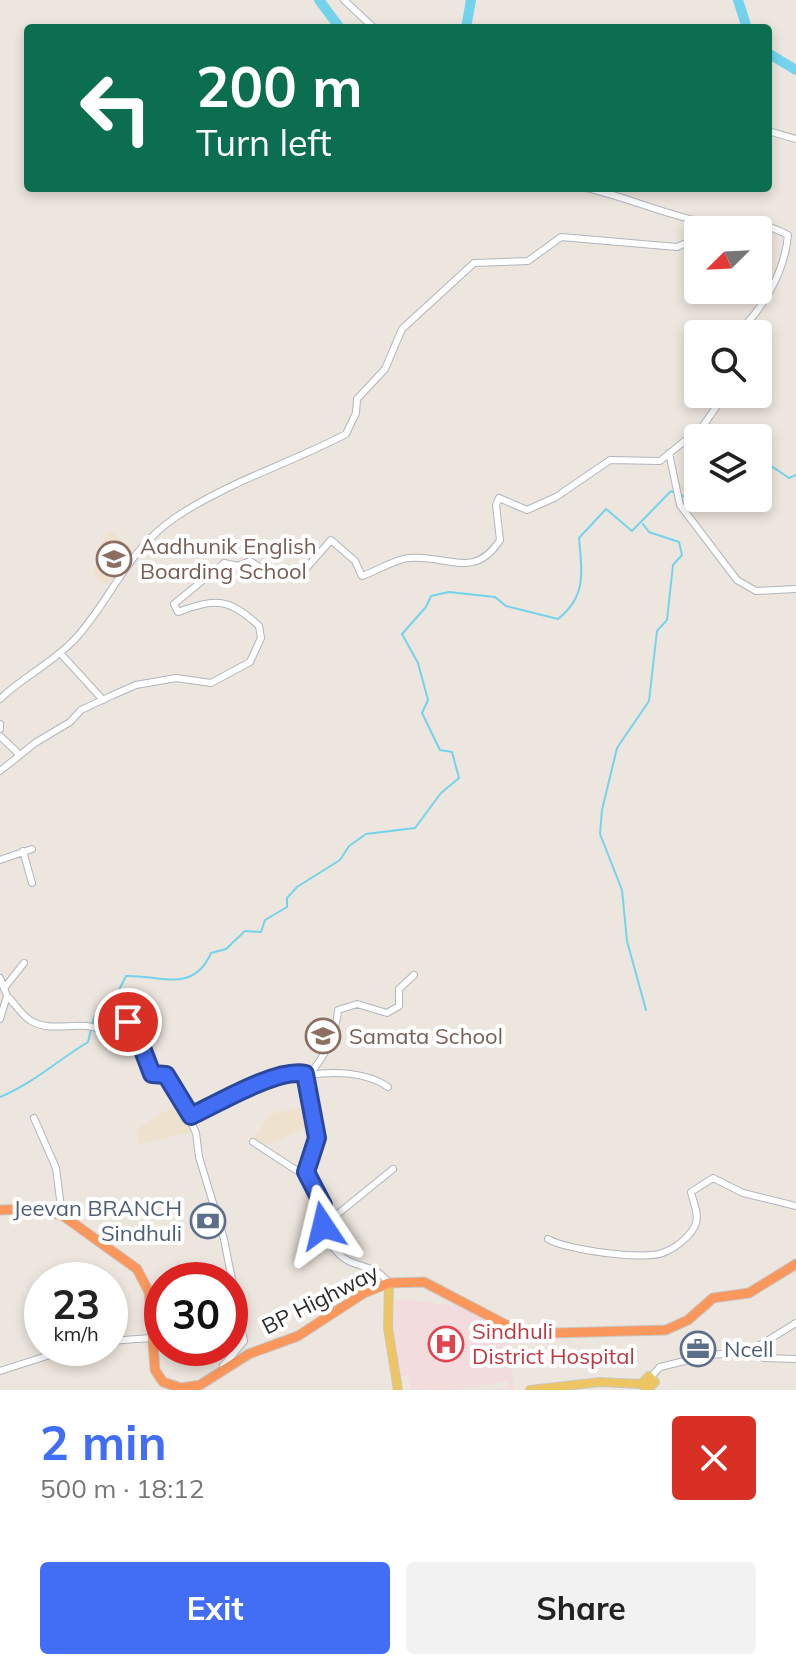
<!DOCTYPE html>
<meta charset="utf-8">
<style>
body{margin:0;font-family:Mulish,sans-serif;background:#f2f2f2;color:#222;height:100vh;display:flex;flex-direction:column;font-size:30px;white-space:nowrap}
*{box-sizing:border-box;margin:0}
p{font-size:26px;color:#767676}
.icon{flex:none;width:44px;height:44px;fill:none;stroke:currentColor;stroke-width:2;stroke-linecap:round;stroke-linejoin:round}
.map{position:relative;height:1390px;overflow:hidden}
.details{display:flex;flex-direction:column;background:#fff;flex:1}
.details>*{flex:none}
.guide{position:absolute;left:24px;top:24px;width:748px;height:168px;border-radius:8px;box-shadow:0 4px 12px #0003;background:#0b6e4f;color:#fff;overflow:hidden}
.needle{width:52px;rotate:246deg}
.fabs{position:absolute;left:684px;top:216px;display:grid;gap:16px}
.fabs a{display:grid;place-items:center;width:88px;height:88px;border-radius:8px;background:#fff;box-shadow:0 4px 12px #0003;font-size:40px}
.speed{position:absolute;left:24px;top:1262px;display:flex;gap:16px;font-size:40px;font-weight:700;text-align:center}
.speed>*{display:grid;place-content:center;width:104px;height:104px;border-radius:50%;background:#fff;box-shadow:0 4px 12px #0003;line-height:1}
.speed small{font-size:20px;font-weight:400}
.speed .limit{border:12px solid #d22;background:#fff;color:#111}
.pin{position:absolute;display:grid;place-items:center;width:68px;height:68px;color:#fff;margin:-34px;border:4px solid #fff;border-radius:50%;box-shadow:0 2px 8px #0007}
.me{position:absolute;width:88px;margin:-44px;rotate:350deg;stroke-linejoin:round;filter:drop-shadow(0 0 6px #0008)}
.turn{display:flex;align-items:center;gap:28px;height:168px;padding:0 40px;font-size:36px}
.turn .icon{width:104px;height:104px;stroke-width:2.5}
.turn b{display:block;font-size:56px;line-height:68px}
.round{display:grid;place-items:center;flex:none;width:84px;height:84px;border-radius:8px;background:#f2f2f2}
.summary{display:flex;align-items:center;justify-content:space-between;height:136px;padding:0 40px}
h1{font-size:48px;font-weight:700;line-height:60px;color:#426ef5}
.button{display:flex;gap:16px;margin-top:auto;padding:16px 40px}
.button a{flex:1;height:92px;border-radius:8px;background:#426ef5;color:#fff;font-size:32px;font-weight:700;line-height:92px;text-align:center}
.button a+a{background:#f2f2f2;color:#222}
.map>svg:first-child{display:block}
.education{fill:#eee2ce}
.medical{fill:#f3dcde}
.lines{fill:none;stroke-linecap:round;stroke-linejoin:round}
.stream{stroke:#74d3ec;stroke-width:2}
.river{stroke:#74d3ec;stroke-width:10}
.minor-casing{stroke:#b1b5be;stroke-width:8}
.major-casing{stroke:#c8c8c8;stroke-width:10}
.highway-casing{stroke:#c8c8c8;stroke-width:11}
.minor{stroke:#fff;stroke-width:6}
.major{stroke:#edc562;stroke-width:8}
.highway{stroke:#fa975c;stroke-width:9}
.route-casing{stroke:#2b489f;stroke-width:20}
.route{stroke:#426ef5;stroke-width:14}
.labels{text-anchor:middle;stroke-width:8;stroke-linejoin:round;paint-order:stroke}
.education-label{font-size:22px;fill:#785e54;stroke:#fff;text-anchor:start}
.service-label{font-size:22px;fill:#4e5e75;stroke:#fff;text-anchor:end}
.street-label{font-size:22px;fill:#2b2b2b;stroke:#fff}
.health-label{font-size:22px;fill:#be3a42;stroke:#fff;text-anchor:start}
</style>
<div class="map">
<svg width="796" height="1390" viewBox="0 0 796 1390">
<rect width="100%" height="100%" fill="#ede6de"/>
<path class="education" d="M 109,530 L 133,550 L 108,585 L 95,579 L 94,574 L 96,563 L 104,554 L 101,548 Z
M 181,1101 L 194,1131 L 139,1144 L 136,1130 Z
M 307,1105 L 312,1126 L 265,1145 L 253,1139 L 271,1114 Z"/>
<path class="medical" d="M 402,1299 L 471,1308 L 490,1323 L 509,1342 L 514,1389 L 490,1390 L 509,1387 L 507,1381 L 456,1390 L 405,1390 L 411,1389 L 408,1375 L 399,1376 L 396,1368 L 393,1321 L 395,1300 Z"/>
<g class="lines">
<path class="stream" d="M 758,457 L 789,478 L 796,475
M 681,495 L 692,500 L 703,498
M 643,524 L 649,532 L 679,542 L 682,555 L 673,565 L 667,620 L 657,631 L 649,701 L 617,748 L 602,810 L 600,834 L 622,890 L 627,941 L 646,1010
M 0,1097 C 34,1083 58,1060 88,1042 L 94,1017 L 113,1002 L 126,976 C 160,975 193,994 211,953 L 226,949 L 245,931 L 261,932 L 265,920 L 287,907 L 287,898 L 297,887 L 340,860 L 349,846 L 366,834 L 415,828 L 441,793 L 459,778 L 452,752 L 440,750 L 422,713 L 428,700 L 418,663 L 402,634 L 426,607 L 431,596 L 449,592 L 495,597 L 506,606 L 558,619 C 587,596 582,572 579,538 L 606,509 L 632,531 L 671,491 L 675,493"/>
<path class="river" d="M 319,0 L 340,28
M 738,0 L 747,28
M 466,28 L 471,0
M 768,53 L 796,70"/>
<g class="minor-casing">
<path id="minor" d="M 344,0 L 374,28
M 768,131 L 796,139
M 587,188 C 626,197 663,214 703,222 C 740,229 750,215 788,235 C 785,271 763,310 736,334
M 669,453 L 680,505 L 737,580 L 756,591 L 796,589
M 61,654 L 103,700
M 0,699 C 24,676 53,663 76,638 C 112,598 128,549 176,517 C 228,482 291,463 346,434 L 356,413 L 357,399 L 385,369 L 402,329 L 474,263 L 528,261 L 561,237 L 677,247 L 698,238
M 0,724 L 0,729
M 0,736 L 20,755
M 0,771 L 35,743 L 70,722 L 81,710 L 113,695 L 136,685 L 176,678 L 211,683 L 250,662 L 261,638 L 259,626 C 229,598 216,598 178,612 L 174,604 L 224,563 L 238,566 L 250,561 L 275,577 L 301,574 L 331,540 L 355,561 L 362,576 C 377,571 395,559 409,558 C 446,554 474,581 500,540 L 496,505 L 499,498 L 527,510 L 556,497 L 610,460 L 660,461 L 703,426 L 725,394
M 23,851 L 32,883
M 0,860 L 32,849
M 0,978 L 7,996 L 0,1019
M 5,987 L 24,963
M 7,996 C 16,1004 21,1016 33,1022 C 57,1034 81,1017 107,1033 L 128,1022 L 133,1024 L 152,1074 L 166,1075 L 172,1081 L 196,1133 L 199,1157 L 224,1239 L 244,1341 L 223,1366
M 305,1074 L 317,1138 L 306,1172 C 328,1202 316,1224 333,1247 C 352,1273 371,1259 389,1283
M 309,1075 C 334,1071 367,1072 388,1087
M 191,1116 C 219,1102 278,1066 309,1075 C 325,1056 336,1034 338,1010 L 357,1004 L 387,1013 L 399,1006 L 399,989 L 414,975
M 34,1118 L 56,1168 L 62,1215
M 253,1142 L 302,1174 L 306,1172
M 323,1226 L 393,1169
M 548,1239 C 566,1250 645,1261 665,1252 C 677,1247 692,1235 696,1223 C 699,1213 693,1202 691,1192 L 713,1178 L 743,1193 L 796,1206
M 110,1341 L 151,1338
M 749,1352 L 796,1323
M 0,1371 L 72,1348
M 651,1377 L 660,1367 L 709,1355 L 749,1352 L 764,1358 L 796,1359"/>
</g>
<g class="major-casing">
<path id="major" d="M 389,1283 L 388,1328 L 398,1390
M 530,1390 L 600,1382 L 641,1384 L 648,1389 L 655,1382 L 649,1376 L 641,1384"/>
</g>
<g class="highway-casing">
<path id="highway" d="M 0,1210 L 31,1209 L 62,1215 L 137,1269 L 149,1292 L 155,1370 L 163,1382 L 181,1388 L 200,1385 L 249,1354 L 298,1336 L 364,1293 L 389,1283 L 424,1282 L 514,1329 L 553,1333 L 666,1330 L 688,1320 L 713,1298 L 749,1293 L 796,1264"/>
</g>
<use href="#minor" class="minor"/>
<use href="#major" class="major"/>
<use href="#highway" class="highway"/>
</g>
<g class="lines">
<g class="route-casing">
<path id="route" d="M 128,1022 L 133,1024 L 152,1074 L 166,1075 L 191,1116 C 216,1104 279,1067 305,1074 L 317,1138 L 306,1172 L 323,1205 L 323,1226"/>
</g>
<use href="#route" class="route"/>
</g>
<defs>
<g id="school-ring" transform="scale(1.8)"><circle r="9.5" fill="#fff" stroke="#8d6e63" stroke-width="1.5"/><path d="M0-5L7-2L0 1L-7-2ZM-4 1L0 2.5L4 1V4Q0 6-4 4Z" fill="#8d6e63"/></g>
<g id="bank-ring" transform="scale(1.8)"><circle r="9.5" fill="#fff" stroke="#5c6f8a" stroke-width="1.5"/><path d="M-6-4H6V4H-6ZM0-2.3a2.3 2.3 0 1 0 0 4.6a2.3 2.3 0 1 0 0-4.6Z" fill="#5c6f8a"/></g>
<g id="hospital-ring" transform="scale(1.8)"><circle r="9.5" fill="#fff" stroke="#e0444e" stroke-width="1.5"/><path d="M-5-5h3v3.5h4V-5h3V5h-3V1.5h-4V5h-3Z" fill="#e0444e"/></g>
<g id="office-ring" transform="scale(1.8)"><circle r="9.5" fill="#fff" stroke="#5c6f8a" stroke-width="1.5"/><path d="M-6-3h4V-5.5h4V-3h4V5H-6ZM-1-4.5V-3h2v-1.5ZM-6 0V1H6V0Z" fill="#5c6f8a"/></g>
</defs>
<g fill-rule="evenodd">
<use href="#school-ring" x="114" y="559"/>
<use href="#school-ring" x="323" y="1036"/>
<use href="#bank-ring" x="208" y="1221"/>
<use href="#hospital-ring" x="446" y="1344"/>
<use href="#office-ring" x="698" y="1349"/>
</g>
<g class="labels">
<g class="education-label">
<text x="140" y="554">Aadhunik English<tspan x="140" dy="25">Boarding School</tspan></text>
<text x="349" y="1044">Samata School</text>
</g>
<g class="service-label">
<text x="182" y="1216">Jeevan BRANCH<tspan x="182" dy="25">Sindhuli</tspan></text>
<text x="724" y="1357" text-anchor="start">Ncell</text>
</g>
<g class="street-label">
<text transform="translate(320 1299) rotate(-27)" y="8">BP Highway</text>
</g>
<g class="health-label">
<text x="472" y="1339">Sindhuli<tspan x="472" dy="25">District Hospital</tspan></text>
</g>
</g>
</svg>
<div class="fabs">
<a><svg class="needle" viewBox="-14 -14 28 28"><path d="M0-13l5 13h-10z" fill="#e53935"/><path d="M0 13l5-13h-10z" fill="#767676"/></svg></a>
<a><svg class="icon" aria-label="search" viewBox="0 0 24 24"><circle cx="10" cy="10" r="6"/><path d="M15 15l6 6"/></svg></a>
<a><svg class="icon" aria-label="layers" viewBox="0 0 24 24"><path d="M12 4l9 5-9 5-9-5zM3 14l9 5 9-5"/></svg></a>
</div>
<div class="speed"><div>23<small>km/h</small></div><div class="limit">30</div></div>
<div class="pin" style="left:128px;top:1022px;background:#d93025"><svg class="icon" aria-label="arrive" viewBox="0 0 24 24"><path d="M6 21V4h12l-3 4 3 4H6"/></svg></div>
<svg class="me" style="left:323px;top:1226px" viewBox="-20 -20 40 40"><path d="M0-17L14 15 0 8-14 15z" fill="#426ef5" stroke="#fff" stroke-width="4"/></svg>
<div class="guide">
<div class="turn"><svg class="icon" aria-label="left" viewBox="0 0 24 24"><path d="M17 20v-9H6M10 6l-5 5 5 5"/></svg><div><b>200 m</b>Turn left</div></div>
</div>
</div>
<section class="details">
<div class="summary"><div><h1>2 min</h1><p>500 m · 18:12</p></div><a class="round" style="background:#d93025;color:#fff"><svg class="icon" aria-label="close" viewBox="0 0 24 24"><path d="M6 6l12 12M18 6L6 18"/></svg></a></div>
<div class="button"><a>Exit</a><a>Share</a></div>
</section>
